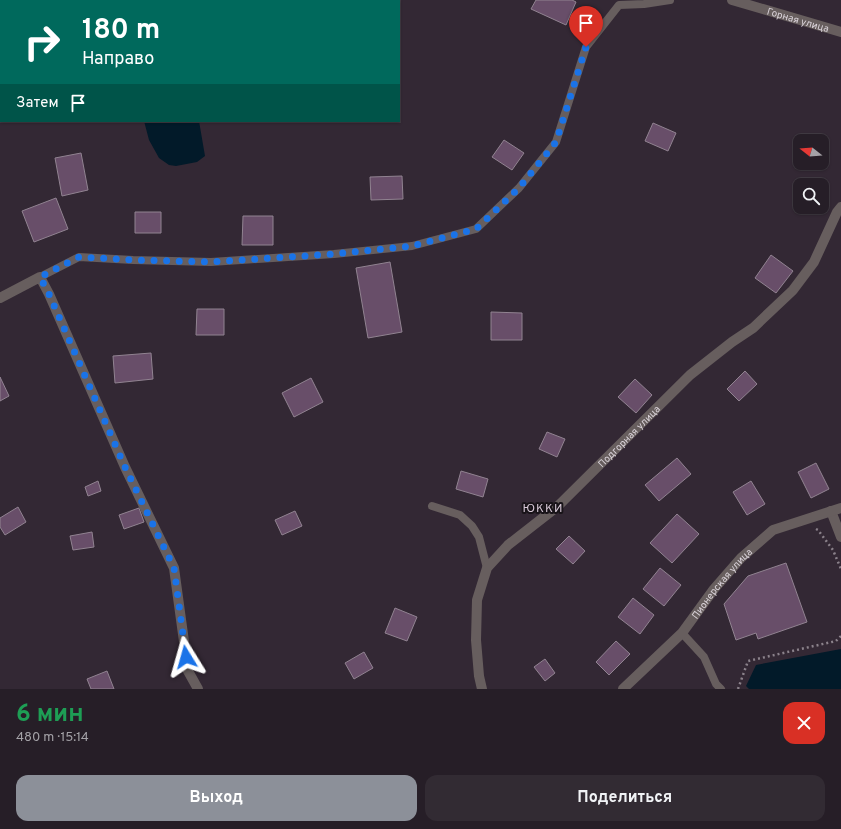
<!DOCTYPE html>
<html lang="ru">
<meta charset="utf-8">
<style>
body{margin:0;font-family:Overpass,sans-serif;background:#322b33;color:#f1f3f6;height:100vh;display:flex;flex-direction:column;font-size:15px;white-space:nowrap}
*{box-sizing:border-box;margin:0}
p{font-size:13px;color:#a4a2a7}
.icon{flex:none;width:22px;height:22px;fill:none;stroke:currentColor;stroke-width:2;stroke-linecap:round;stroke-linejoin:round}
.map{position:relative;height:689px;overflow:hidden}
.drawer{display:flex;flex-direction:column;background:#261e27;flex:1}
.drawer>*{flex:none}
.hud{position:absolute;left:0px;top:0px;width:400px;height:122px;box-shadow:0 1px 3px #0004,0 0 0 1px #423c44;background:#00695c;color:#fff;overflow:hidden}
.needle{width:26px;rotate:287deg}
.fabs{position:absolute;left:793px;top:134px;display:grid;gap:8px}
.fabs a{display:grid;place-items:center;width:36px;height:36px;border-radius:8px;background:#261e27;box-shadow:0 1px 3px #0004,0 0 0 1px #423c44;font-size:20px}
.pin{position:absolute;display:grid;place-items:center;width:34px;height:34px;color:#fff;margin:-41px -17px;border-radius:50% 50% 50% 0;rotate:-45deg;box-shadow:0 0 4px #0007}
.pin .icon{rotate:45deg}
.me{position:absolute;width:44px;margin:-22px;rotate:352deg;stroke-linejoin:round;filter:drop-shadow(0 0 3px #0008)}
.turn{display:flex;align-items:center;gap:14px;height:84px;padding:0 16px;font-size:18px}
.turn .icon{width:52px;height:52px;stroke-width:2.5}
.turn b{display:block;font-size:28px;line-height:34px}
.then{display:flex;align-items:center;height:38px;padding:0 16px;background:#0003;gap:8px;font-size:15px}
.round{display:grid;place-items:center;flex:none;width:42px;height:42px;border-radius:12px;background:#322b33}
.overview{display:flex;align-items:center;justify-content:space-between;height:68px;padding:0 16px}
h1{font-size:24px;font-weight:700;line-height:30px;color:#1e9e55}
.primary-button{display:flex;gap:8px;margin-top:auto;padding:8px 16px}
.primary-button a{flex:1;height:46px;border-radius:12px;background:#8c9099;color:#fff;font-size:16px;font-weight:700;line-height:46px;text-align:center}
.primary-button a+a{background:#322b33;color:#f1f3f6}
.map>svg:first-child{display:block}
.water{fill:#021a29}
.building{fill:#684e69;stroke:#918391}
.lines{fill:none;stroke-linecap:round;stroke-linejoin:round}
.path{stroke:#8b828b;stroke-width:2.5;stroke-dasharray:2 3;stroke-linecap:butt}
.service{stroke:#675e5e;stroke-width:8}
.minor{stroke:#675e5e;stroke-width:10}
.route{stroke:#1a73e8;stroke-width:7;stroke-dasharray:0 12.6}
.labels{text-anchor:middle;stroke-width:4;stroke-linejoin:round;paint-order:stroke}
.street-label{font-size:10px;fill:#dbd4db;stroke:#181318}
.quarter-label{font-size:12px;letter-spacing:1px;fill:#d8c9d8;stroke:#181318}
</style>
<div class="map">
<svg width="841" height="689" viewBox="0 0 841 689">
<rect width="100%" height="100%" fill="#332834"/>
<path class="water" d="M 144,121 L 199,121 L 205,156 L 197,162 L 176,166 L 169,165 L 159,158 L 149,140 Z
M 841,649 L 841,689 L 749,689 L 746,686 L 756,665 Z"/>
<path class="building" d="M 536,0 L 572,0 L 576,2 L 566,25 L 531,9 Z
M 653,123 L 676,133 L 668,151 L 645,141 Z
M 504,140 L 524,153 L 512,170 L 492,157 Z
M 81,153 L 88,190 L 62,196 L 55,158 Z
M 402,176 L 403,199 L 371,200 L 370,177 Z
M 56,198 L 68,229 L 34,242 L 22,211 Z
M 135,212 L 161,212 L 161,233 L 135,233 Z
M 243,216 L 273,216 L 273,245 L 242,245 Z
M 771,255 L 793,271 L 776,293 L 755,278 Z
M 390,262 L 402,332 L 368,338 L 356,268 Z
M 197,309 L 224,309 L 224,335 L 196,335 Z
M 491,312 L 522,313 L 522,340 L 491,340 Z
M 151,353 L 153,379 L 115,383 L 113,356 Z
M 745,371 L 757,384 L 739,401 L 727,389 Z
M 0,377 L 9,396 L 0,401 Z
M 311,378 L 323,402 L 294,417 L 282,393 Z
M 635,379 L 652,395 L 636,413 L 618,397 Z
M 547,432 L 565,439 L 557,457 L 539,449 Z
M 677,458 L 691,474 L 659,501 L 645,485 Z
M 816,463 L 829,489 L 811,498 L 798,472 Z
M 461,471 L 488,479 L 483,497 L 456,489 Z
M 98,481 L 101,491 L 88,496 L 85,487 Z
M 751,481 L 765,504 L 747,515 L 733,492 Z
M 18,507 L 26,522 L 5,535 L 0,527 L 0,518 Z
M 139,508 L 144,522 L 124,529 L 119,515 Z
M 295,511 L 302,526 L 282,535 L 275,520 Z
M 677,514 L 699,534 L 672,563 L 650,543 Z
M 92,532 L 94,547 L 73,550 L 70,536 Z
M 569,536 L 585,551 L 573,564 L 556,549 Z
M 786,563 L 807,622 L 758,639 L 756,633 L 736,640 L 724,604 L 748,576 Z
M 660,568 L 681,585 L 664,606 L 643,589 Z
M 633,598 L 654,615 L 640,634 L 618,617 Z
M 395,608 L 417,617 L 407,641 L 385,633 Z
M 616,641 L 630,654 L 609,675 L 596,662 Z
M 364,652 L 373,668 L 354,679 L 345,663 Z
M 545,659 L 555,673 L 545,681 L 534,667 Z
M 107,671 L 114,689 L 91,689 L 87,679 Z"/>
<g class="lines">
<path class="path" d="M 816,529 L 818,530 L 833,550 L 841,569
M 738,689 L 748,661 L 836,641 L 841,636"/>
<path class="service" d="M 40,277 L 79,257 L 133,260 L 211,262 L 334,254 L 412,246 L 476,229 L 519,188 L 556,142 L 586,47 L 619,5 L 644,4 L 670,0
M 432,506 L 460,515 L 472,526 L 479,537 L 487,568
M 682,633 L 704,657 L 716,684 L 721,689"/>
<g class="minor">
<path id="s1" d="M 732,0 L 841,32"/>
<path d="M 82,1 L 88,0"/>
<path d="M 0,35 L 1,34"/>
<path d="M 0,298 L 40,277 L 49,294 L 125,467 L 174,568 L 188,671 L 198,689"/>
<path d="M 831,511 L 841,537"/>
<path id="s2" d="M 482,689 L 479,676 L 476,640 L 477,600 L 487,568 L 508,545 L 558,506 L 690,375 L 732,342 L 753,328 L 793,290 L 814,262 L 837,212 L 841,207"/>
<path id="s3" d="M 623,689 L 682,633 L 714,589 L 741,558 L 773,530 L 841,508"/>
</g>
</g>
<g class="lines">
<path class="route" d="M 186,657 L 174,568 L 125,467 L 49,294 L 40,277 L 79,257 L 133,260 L 211,262 L 334,254 L 412,246 L 476,229 L 519,188 L 556,142 L 586,47"/>
</g>
<g class="labels">
<g class="street-label">
<text dy="4" stroke="none"><textPath href="#s1" startOffset="69">Горная улица</textPath></text>
<text dy="4" stroke="none"><textPath href="#s2" startOffset="317">Подгорная улица</textPath></text>
<text dy="4" stroke="none"><textPath href="#s3" startOffset="145">Пионерская улица</textPath></text>
</g>
<g class="quarter-label">
<text x="543" y="512">ЮККИ</text>
</g>
</g>
</svg>
<div class="fabs">
<a><svg class="needle" viewBox="-14 -14 28 28"><path d="M0-13l5 13h-10z" fill="#e53935"/><path d="M0 13l5-13h-10z" fill="#a4a2a7"/></svg></a>
<a><svg class="icon" aria-label="search" viewBox="0 0 24 24"><circle cx="10" cy="10" r="6"/><path d="M15 15l6 6"/></svg></a>
</div>
<div class="pin" style="left:586px;top:47px;background:#d93025"><svg class="icon" aria-label="arrive" viewBox="0 0 24 24"><path d="M6 21V4h12l-3 4 3 4H6"/></svg></div>
<svg class="me" style="left:186px;top:657px" viewBox="-20 -20 40 40"><path d="M0-17L14 15 0 8-14 15z" fill="#1a73e8" stroke="#fff" stroke-width="4"/></svg>
<div class="hud">
<div class="turn"><svg class="icon" aria-label="right" viewBox="0 0 24 24"><path d="M7 20v-9h11M14 6l5 5-5 5"/></svg><div><b>180 m</b>Направо</div></div>
<div class="then">Затем<svg class="icon" aria-label="arrive" viewBox="0 0 24 24"><path d="M6 21V4h12l-3 4 3 4H6"/></svg></div>
</div>
</div>
<section class="drawer">
<div class="overview"><div><h1>6 мин</h1><p>480 m · 15:14</p></div><a class="round" style="background:#d93025;color:#fff"><svg class="icon" aria-label="close" viewBox="0 0 24 24"><path d="M6 6l12 12M18 6L6 18"/></svg></a></div>
<div class="primary-button"><a>Выход</a><a>Поделиться</a></div>
</section>
